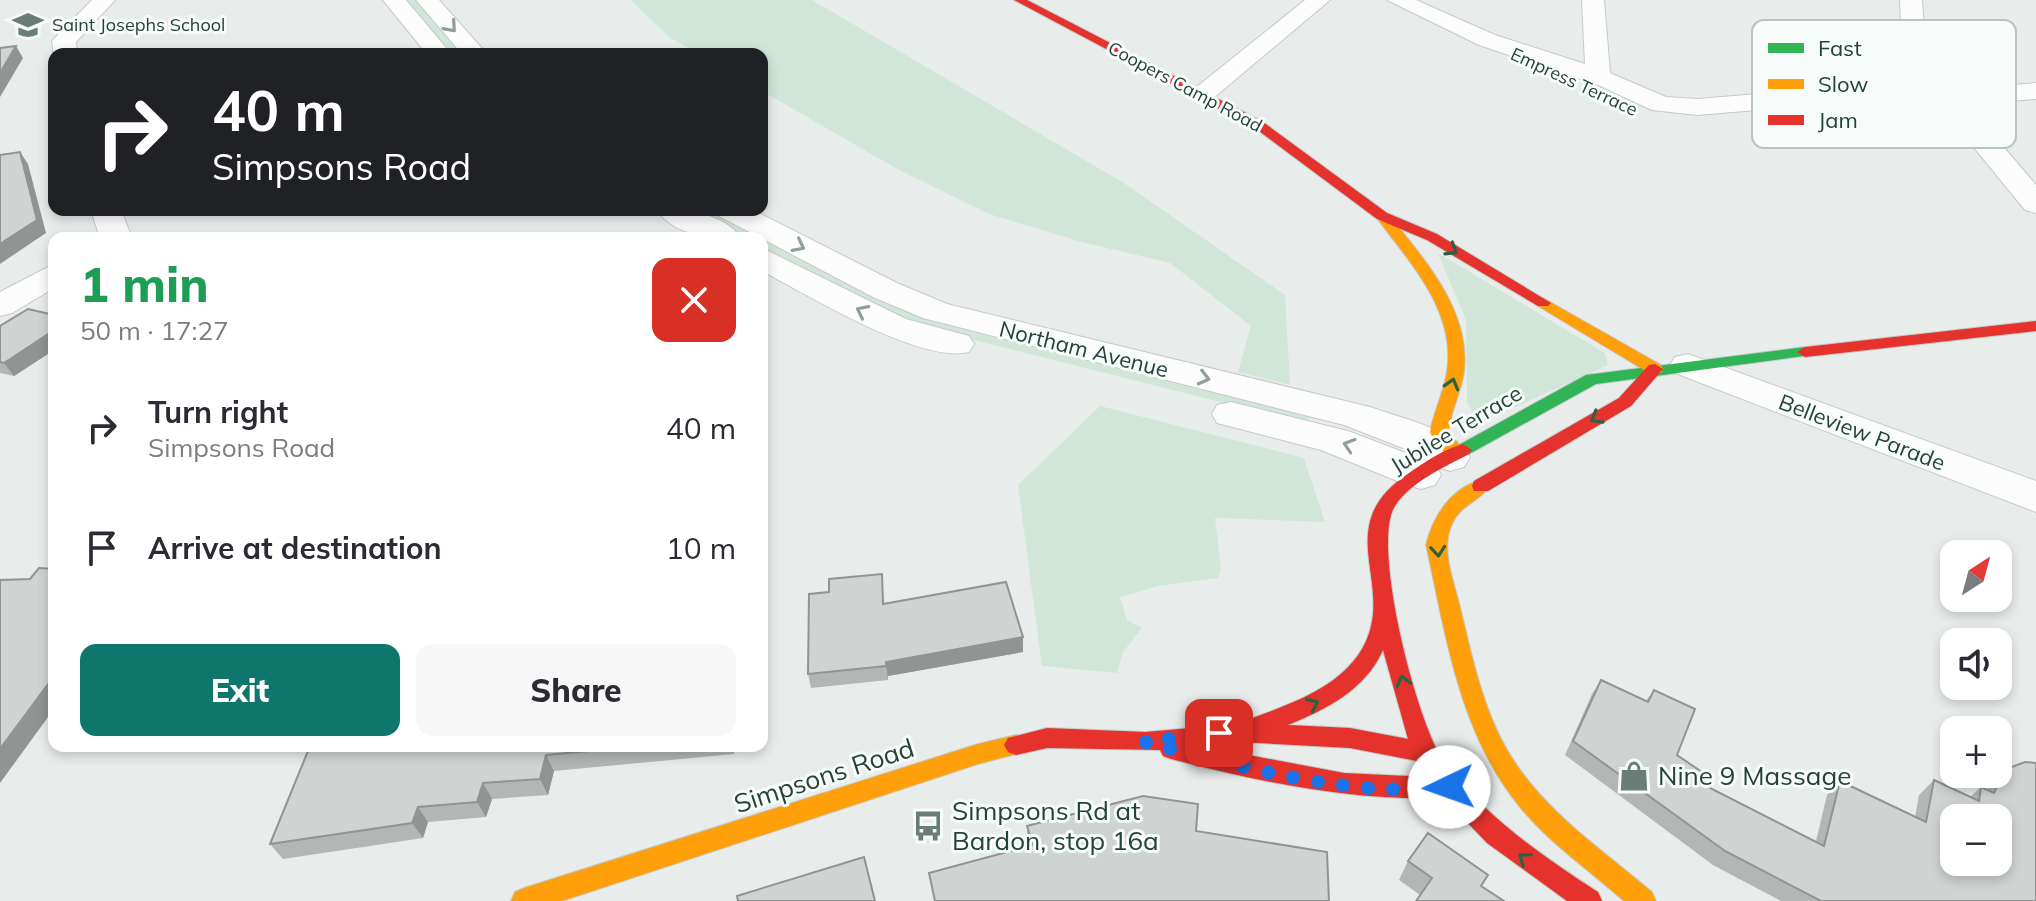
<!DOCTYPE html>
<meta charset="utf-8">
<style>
body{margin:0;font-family:Mulish,sans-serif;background:#f7f7f7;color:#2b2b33;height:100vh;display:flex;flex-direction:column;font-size:30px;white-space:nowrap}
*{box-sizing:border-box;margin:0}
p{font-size:26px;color:#7c7c81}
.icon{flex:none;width:44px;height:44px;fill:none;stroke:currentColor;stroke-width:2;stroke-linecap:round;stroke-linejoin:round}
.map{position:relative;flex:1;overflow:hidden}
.panel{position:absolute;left:48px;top:232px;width:720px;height:520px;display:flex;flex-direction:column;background:#fff;border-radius:16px;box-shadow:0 4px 12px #0003}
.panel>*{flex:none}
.top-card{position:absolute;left:48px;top:48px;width:720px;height:168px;border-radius:16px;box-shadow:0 4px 12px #0003;background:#202124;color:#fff;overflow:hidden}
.needle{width:52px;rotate:36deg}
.controls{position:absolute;left:1940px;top:540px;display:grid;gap:16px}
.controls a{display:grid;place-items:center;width:72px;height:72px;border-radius:16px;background:#fff;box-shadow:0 4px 12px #0003;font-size:40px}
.pin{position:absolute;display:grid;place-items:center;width:68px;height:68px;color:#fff;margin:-34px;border-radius:16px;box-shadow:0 4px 12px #0006}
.me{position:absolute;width:88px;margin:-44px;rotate:267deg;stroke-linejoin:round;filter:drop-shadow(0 0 6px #0008)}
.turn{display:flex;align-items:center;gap:28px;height:168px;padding:0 32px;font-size:36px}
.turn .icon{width:104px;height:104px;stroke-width:2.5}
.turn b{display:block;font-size:56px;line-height:68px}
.round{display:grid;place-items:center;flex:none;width:84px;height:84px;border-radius:16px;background:#f7f7f7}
.head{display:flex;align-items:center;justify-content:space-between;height:136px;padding:0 32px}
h1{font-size:48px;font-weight:800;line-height:60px;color:#1e9e55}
.button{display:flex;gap:16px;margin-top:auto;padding:16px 32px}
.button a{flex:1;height:92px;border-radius:16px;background:#0f766e;color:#fff;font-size:32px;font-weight:800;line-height:92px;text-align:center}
.button a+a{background:#f7f7f7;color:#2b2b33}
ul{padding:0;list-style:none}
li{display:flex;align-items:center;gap:24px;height:120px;padding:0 32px}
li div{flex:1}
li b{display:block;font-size:30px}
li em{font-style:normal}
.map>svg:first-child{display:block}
.green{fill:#d1e6d8}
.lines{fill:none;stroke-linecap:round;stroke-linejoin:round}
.street-casing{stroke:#c5cac8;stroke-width:2}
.fast-casing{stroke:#c3cbc8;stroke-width:2}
.slow-casing{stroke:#c3cbc8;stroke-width:2}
.jam-casing{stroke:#c3cbc8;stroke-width:2}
.street{fill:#fcfcfc;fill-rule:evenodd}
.fast{fill:#30b455;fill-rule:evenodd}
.slow{fill:#ff9f0a;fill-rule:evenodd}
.jam{fill:#e5322d;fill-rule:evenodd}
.wall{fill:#b2b6b5}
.shaded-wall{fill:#919493}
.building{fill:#cfd4d2;stroke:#919493;stroke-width:2;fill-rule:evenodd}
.oneway{stroke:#909f9b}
.oneway2{stroke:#286442}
.route{stroke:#1a73e8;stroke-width:14;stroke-dasharray:0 25.2}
.labels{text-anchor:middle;stroke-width:6;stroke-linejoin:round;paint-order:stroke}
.far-poi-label{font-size:18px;fill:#24423a;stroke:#f7fbf9;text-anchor:start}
.far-street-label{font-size:18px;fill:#24423a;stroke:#f7fbf9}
.street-label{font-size:22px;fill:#24423a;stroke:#f7fbf9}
.near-street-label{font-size:26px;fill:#24423a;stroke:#f7fbf9}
.near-poi-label{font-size:26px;fill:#24423a;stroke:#f7fbf9;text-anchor:start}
.key{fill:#f7fbf9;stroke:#b8c4c0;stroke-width:2}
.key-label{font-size:22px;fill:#24423a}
</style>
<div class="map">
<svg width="2036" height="901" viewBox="0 0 2036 901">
<rect width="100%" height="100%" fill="#e8edeb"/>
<path class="green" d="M 404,0 L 418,0 L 464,54 L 449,54 Z
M 631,0 L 812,0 L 1124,183 L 1285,295 L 1290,385 L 1238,372 L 1251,326 L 1170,263 L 1082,242 L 989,214 L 899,170 L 762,91 L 762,54 L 699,54 L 669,37 Z
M 689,210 L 713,210 L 876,295 L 1312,418 L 1300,422 L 919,326 L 762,249 L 762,238 L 742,238 Z
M 1438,253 L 1605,353 L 1608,365 L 1494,417 L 1475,415 L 1467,402 L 1466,320 Z
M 1100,406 L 1304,458 L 1325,522 L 1215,518 L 1221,570 L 1218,578 L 1158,586 L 1120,597 L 1127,620 L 1142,628 L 1123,652 L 1117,673 L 1042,666 L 1018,485 Z"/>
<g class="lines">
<g class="street-casing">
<path id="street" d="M 92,0 L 115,0 L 76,42 L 77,54 L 54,56 L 52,41 Z
M 383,0 L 406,0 L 442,43 L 446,48 L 442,53 L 426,53 Z
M 416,0 L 439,0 L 487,54 L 462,54 Z
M 1305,0 L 1330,0 L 1211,100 L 1193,100 L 1189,95 L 1193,90 Z
M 1387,0 L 1416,0 L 1495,35 L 1585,64 L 1582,0 L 1604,0 L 1610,73 L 1666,97 L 1697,99 L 1920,81 L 1902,58 L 1900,0 L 1922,0 L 1926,57 L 1954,90 L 2036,83 L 2036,99 L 1967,104 L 2036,185 L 2036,213 L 2025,210 L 1931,95 L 1697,115 L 1652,110 L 1598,85 L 1479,45 Z
M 91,210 L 121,210 L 132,238 L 100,238 Z
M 657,210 C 685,210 723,212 741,238 C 712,238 675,237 657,210 Z
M 715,210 L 753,210 L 897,283 L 947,304 L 1370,407 C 1400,418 1452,428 1470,457 L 1464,467 L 1450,471 L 1437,467 L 1441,475 L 1435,485 L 1421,489 L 1407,485 L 1321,450 L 1217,423 L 1212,414 L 1217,405 L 1231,402 L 1348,431 L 1429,462 L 1408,450 L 1344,425 L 923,318 L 873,297 L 719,216 Z
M 762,248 L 906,319 L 969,336 L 974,344 L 969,352 C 920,364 808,295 762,271 Z
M 54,264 L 54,288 L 12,313 L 0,316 L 0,292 Z
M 1688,354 L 2036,481 L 2036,512 L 1675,373 L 1670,365 L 1675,357 Z"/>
</g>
<g class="fast-casing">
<path id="fast" d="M 1805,347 L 1811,349 L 1813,352 L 1811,355 L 1596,384 L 1469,454 L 1463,456 L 1454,450 L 1457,446 L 1586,375 Z"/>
</g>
<g class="slow-casing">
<path id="slow" d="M 1386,217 L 1391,218 C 1426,261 1471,312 1464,372 C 1461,392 1451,411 1448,432 L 1466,452 L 1463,456 C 1447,461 1436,445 1430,432 C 1434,411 1444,392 1447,371 C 1456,312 1412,265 1379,221 Z
M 1543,298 L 1661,365 L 1663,369 L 1661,373 L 1649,373 L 1538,306 L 1535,303 Z
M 1481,480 L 1490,486 C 1480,501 1460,505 1452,524 C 1440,550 1454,581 1460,607 C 1473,661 1485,721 1518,767 C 1554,818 1606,853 1652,892 L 1656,901 L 1624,901 C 1589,870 1549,843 1520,807 C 1459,733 1446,635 1426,545 C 1433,516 1451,488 1481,480 Z
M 1016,735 L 1024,738 L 1028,745 L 1024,752 L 978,764 L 562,901 L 511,901 L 515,892 L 524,888 L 978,744 Z"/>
</g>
<g class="jam-casing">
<path id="jam" d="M 1014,0 L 1027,0 L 1263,122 L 1387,213 L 1437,234 L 1551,303 L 1548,306 L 1538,306 L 1427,240 L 1377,219 L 1255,128 Z
M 2036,321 L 2036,331 L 1805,357 L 1797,352 L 1805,347 Z
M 1655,364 L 1663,369 L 1631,406 L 1488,491 L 1474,491 L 1472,486 L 1474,481 L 1619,398 L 1649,365 Z
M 1463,444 L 1472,450 L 1469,454 C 1445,467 1410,482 1395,506 C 1370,544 1418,728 1445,763 C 1487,818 1541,855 1598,892 L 1602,901 L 1567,901 L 1487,843 L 1444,798 C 1350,801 1261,782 1171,759 L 1163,756 L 1160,750 L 1047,748 L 1016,755 L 1008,752 L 1004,745 L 1008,738 L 1047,728 L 1145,732 L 1248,723 L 1250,719 C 1290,704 1339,688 1362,649 C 1399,585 1327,527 1409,473 C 1425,462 1444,449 1463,444 ZM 1383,650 L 1408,739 L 1350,728 L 1288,725 C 1327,709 1365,690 1383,650 ZM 1240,742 L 1350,748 L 1417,761 L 1428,777 L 1344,773 L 1201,746 Z"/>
</g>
<use href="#street" class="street"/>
<use href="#fast" class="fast"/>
<use href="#slow" class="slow"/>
<use href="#jam" class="jam"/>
</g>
<path class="wall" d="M 54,315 L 54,350 L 14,376 L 0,373 L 0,326 Z
M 882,574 L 884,603 L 1023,652 L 888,676 L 888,680 L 811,688 L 808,674 Z
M 1601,680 L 1646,701 L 1654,690 L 1677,755 L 1710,788 L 1816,841 L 1827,795 L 1840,781 L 1915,817 L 1919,795 L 1934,780 L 1970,797 L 1981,787 L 1987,790 L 1990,784 L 2006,769 L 2036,901 L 1781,901 L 1713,865 L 1565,755 L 1592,694 Z
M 310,746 L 735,746 L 734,754 L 554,771 L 548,795 L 492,799 L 486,817 L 428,822 L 423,838 L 283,859 L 270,844 Z
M 1027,826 L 1196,831 L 1329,901 L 934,901 L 929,873 L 1030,846 L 1027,838 Z
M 1408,861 L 1488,875 L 1420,895 L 1399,880 Z"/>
<path class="shaded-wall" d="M 16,46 L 23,58 L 0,97 L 0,73 Z
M 20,152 L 28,164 L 46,233 L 0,264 L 0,244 Z
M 54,330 L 54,350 L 14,376 L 4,363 Z
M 1023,637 L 1023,652 L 888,676 L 888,680 L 886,662 Z
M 54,676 L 54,709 L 0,783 L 0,749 Z
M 546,755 L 554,771 L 548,795 L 540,779 Z
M 483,783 L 492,799 L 486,817 L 477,802 Z
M 418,807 L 428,822 L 423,838 L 412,823 Z"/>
<path class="building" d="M 16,46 L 0,73 L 0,48 Z
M 20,152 L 37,220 L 0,244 L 0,155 Z
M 28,309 L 54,315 L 54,330 L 4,363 L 0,362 L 0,326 Z
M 39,568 L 54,569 L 54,676 L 0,749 L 0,580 L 30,579 Z
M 882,574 L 883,604 L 1006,582 L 1023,637 L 886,662 L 886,666 L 808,674 L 809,594 L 829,592 L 829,579 Z
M 1601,680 L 1648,702 L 1654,690 L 1695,709 L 1677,755 L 1712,779 L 1710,788 L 1824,846 L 1840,781 L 1926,822 L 1934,780 L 1979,801 L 1981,787 L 1994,793 L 2006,769 L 2025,762 L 2036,763 L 2036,901 L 1821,901 L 1725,851 L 1573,741 ZM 1954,818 L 1998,818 L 1998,862 L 1954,862 Z
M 310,746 L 644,746 L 546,755 L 540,779 L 483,783 L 477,802 L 418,807 L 412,823 L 270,844 Z
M 1143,796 L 1198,804 L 1196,831 L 1327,852 L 1329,901 L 935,901 L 929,873 L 1033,845 L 1027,826 Z
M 1428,833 L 1488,875 L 1481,886 L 1504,901 L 1416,901 L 1432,878 L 1408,861 Z
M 864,857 L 875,901 L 738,901 L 737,896 Z"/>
<defs><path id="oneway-chevron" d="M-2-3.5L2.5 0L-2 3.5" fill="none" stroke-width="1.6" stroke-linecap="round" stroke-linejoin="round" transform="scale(2)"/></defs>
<g class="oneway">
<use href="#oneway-chevron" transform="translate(451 27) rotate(49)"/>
<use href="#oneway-chevron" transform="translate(799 246) rotate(27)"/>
<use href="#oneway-chevron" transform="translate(862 311) rotate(-153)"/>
<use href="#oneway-chevron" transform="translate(1204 378) rotate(14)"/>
<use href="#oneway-chevron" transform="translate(1349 445) rotate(-162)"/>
</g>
<g class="oneway2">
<use href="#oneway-chevron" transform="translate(1452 250) rotate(32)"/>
<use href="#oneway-chevron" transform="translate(1452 384) rotate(-74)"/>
<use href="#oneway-chevron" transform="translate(1596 418) rotate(150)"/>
<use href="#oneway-chevron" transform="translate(1438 551) rotate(85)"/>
<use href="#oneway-chevron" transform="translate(1403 681) rotate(-104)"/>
<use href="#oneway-chevron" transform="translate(1313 704) rotate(-25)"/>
<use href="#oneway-chevron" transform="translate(1524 858) rotate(-144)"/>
</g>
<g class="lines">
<path class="route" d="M 1219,733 L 1145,742 C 1235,766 1356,799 1449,787"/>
</g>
<defs>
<g id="school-bare" transform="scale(2.4)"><path d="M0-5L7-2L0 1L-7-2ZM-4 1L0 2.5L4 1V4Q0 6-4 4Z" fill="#697e78" stroke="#f7fbf9" stroke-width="2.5" paint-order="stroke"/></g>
<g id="shop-bare" transform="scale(2.4)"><path d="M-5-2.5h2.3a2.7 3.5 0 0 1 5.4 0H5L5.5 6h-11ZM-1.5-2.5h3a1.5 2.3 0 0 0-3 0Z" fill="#697e78" stroke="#f7fbf9" stroke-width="2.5" paint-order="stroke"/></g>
<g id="bus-bare" transform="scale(2.4)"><path d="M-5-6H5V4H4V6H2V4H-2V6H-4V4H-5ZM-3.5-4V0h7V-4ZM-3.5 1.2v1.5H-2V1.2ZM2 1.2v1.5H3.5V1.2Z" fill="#697e78" stroke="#f7fbf9" stroke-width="2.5" paint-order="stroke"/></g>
</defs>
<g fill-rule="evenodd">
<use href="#school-bare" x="28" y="25"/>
<use href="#shop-bare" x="1634" y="776"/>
<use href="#bus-bare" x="928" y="826"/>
</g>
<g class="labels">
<g class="far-poi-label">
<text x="52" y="31">Saint Josephs School</text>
</g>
<g class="far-street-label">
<text transform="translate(1574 82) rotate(25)" y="6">Empress Terrace</text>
<text transform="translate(1185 87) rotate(28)" y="6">Coopers Camp Road</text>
</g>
<g class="street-label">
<text transform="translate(1084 349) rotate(14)" y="8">Northam Avenue</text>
<text transform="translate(1456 429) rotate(-31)" y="8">Jubilee Terrace</text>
<text transform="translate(1862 432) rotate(21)" y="8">Belleview Parade</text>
</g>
<g class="near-street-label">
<text transform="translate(824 776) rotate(-18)" y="9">Simpsons Road</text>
</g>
<g class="near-poi-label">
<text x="1658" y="785">Nine 9 Massage</text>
<text x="952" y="820">Simpsons Rd at<tspan x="952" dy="30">Bardon, stop 16a</tspan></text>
</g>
</g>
<rect x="1752" y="20" width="264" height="128" rx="12" class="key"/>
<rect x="1768" y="43" width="36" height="10" fill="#30b455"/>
<rect x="1768" y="79" width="36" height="10" fill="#ff9f0a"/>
<rect x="1768" y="115" width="36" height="10" fill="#e5322d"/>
<g class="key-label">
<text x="1818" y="56">Fast</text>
<text x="1818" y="92">Slow</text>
<text x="1818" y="128">Jam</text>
</g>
</svg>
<div class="controls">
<a><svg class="needle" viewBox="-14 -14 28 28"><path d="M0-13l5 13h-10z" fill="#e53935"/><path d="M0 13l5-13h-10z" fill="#7c7c81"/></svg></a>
<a><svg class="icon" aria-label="sound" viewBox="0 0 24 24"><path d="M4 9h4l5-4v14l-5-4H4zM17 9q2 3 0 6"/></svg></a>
<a>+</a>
<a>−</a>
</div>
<div class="pin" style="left:1219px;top:733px;background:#d93025"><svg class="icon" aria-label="arrive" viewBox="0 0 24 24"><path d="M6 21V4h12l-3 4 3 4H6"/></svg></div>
<svg class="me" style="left:1449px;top:787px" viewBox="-20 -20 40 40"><circle r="19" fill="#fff"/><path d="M0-13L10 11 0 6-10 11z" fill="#1a73e8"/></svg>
<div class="top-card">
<div class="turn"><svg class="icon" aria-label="right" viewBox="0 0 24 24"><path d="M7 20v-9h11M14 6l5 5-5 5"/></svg><div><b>40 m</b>Simpsons Road</div></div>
</div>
<section class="panel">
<div class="head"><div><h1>1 min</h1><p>50 m · 17:27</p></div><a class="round" style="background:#d93025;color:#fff"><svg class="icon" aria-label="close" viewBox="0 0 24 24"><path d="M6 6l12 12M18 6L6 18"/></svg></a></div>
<ul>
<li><svg class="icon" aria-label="right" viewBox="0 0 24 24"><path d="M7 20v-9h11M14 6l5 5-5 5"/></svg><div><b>Turn right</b><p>Simpsons Road</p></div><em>40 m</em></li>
<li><svg class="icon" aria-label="arrive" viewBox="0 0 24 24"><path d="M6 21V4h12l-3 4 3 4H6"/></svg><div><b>Arrive at destination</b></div><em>10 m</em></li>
</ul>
<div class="button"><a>Exit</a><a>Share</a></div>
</section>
</div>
